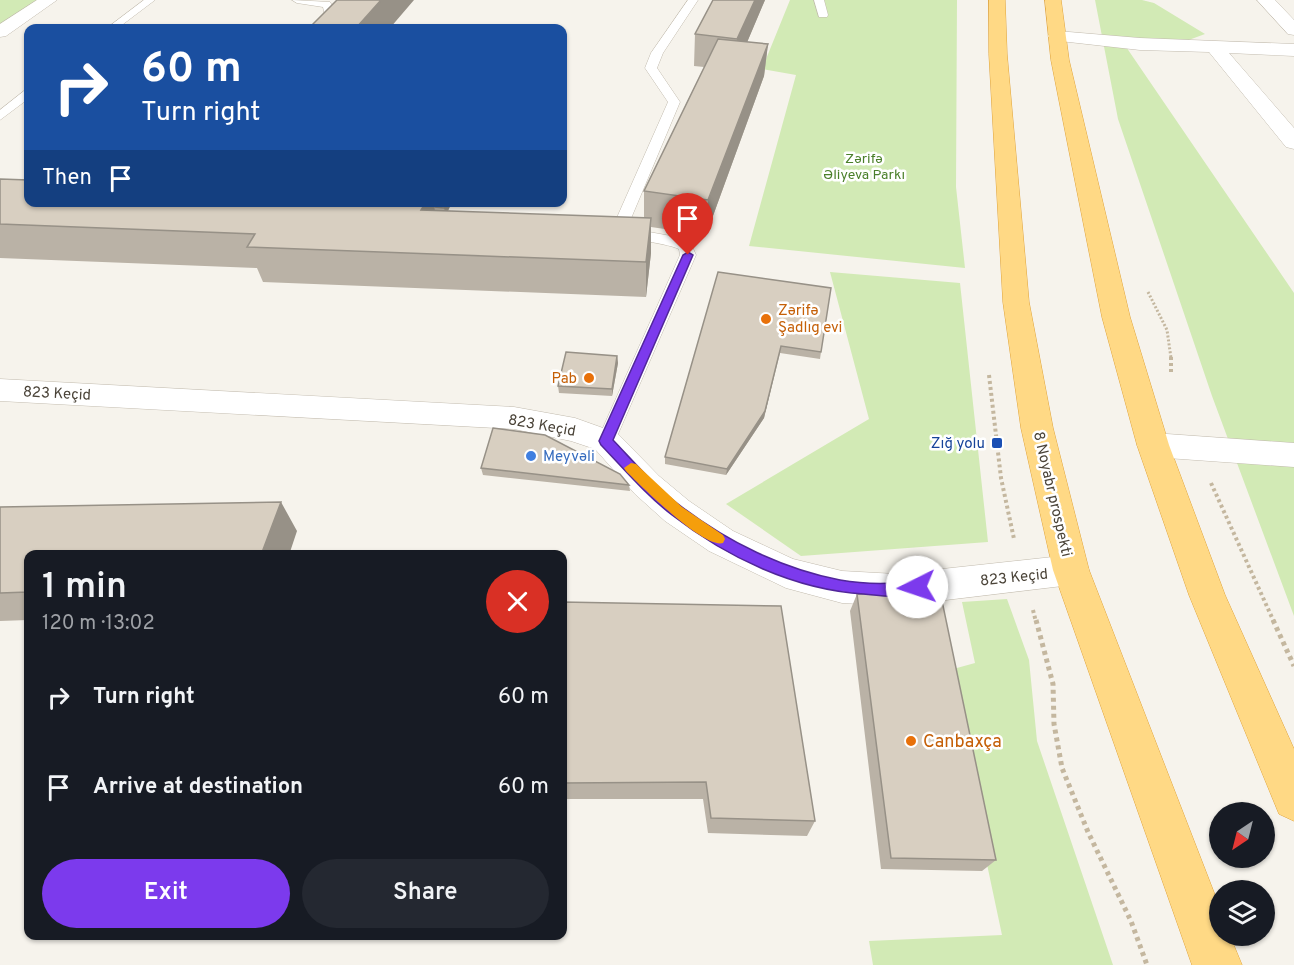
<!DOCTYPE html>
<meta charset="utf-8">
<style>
body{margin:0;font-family:Overpass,sans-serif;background:#242831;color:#f1f3f6;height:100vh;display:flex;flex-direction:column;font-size:22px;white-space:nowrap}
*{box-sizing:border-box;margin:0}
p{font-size:20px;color:#9ea1a6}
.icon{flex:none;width:33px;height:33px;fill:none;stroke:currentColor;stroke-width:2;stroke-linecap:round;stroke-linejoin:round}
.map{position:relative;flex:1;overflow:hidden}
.side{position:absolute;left:24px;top:550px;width:543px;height:390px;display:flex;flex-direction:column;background:#171b24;border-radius:12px;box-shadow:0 2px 4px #0004}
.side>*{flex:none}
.banner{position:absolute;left:24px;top:24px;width:543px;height:183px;border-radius:12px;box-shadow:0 2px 4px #0004;background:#1a4fa0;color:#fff;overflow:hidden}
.needle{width:39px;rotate:215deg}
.controls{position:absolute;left:1209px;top:802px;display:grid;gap:12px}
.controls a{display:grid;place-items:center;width:66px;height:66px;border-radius:50%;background:#171b24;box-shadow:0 2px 4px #0004;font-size:30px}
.pin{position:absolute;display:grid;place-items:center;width:51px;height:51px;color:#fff;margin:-62px -26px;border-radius:50% 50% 50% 0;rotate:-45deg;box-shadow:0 0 6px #0007}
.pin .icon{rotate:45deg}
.me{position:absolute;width:66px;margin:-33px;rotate:266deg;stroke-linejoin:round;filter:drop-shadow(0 0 4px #0008)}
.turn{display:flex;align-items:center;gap:21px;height:126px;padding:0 18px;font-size:27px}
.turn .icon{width:78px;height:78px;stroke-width:2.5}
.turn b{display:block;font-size:42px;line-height:51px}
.then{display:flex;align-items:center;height:57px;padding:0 18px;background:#0003;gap:12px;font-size:22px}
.round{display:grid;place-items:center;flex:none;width:63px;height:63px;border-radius:32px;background:#242831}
.overview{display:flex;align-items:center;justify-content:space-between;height:102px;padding:0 18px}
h1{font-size:36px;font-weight:600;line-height:45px}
.cta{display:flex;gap:12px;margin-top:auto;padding:12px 18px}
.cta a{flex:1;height:69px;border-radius:36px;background:#7c3aed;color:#fff;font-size:24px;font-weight:600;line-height:69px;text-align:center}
.cta a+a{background:#242831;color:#f1f3f6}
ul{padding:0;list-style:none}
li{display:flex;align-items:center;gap:18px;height:90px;padding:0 18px}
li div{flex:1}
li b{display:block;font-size:22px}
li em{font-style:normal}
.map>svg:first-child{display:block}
.green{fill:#d2eab5}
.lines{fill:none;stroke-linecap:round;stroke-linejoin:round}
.service-casing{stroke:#c2bbae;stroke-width:1}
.minor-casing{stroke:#c2bbae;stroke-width:1}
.trunk-casing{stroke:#e0a43c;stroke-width:1}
.path-far2{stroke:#c4b79f;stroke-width:3;stroke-dasharray:2 2;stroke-linecap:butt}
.path-far1{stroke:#c4b79f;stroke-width:4;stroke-dasharray:3 3;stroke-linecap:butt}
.path{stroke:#c4b79f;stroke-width:5;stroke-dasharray:4 4;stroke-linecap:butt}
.service{fill:#fff;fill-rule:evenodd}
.minor{fill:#fff;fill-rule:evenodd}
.trunk{fill:#ffd985;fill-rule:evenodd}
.wall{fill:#bab2a6}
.shaded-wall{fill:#979187}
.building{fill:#d8cfc1;stroke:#979187;stroke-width:1.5}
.route{fill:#7c3aed;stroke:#51269a;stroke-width:1.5}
.slow{fill:#f59e0b}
.food-dot{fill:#e8710a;stroke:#fff;stroke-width:2}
.transit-dot{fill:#1a4fb4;stroke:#fff;stroke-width:2}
.shop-dot{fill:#3f7fe0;stroke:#fff;stroke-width:2}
.labels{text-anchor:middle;stroke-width:5;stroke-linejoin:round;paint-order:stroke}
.far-park-label{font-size:14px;fill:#4a7f2a;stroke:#fff}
.food-label{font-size:15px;fill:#c56008;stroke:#fff;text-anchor:start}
.street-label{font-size:15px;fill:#4b4439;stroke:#fff}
.transit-label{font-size:15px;fill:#164399;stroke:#fff;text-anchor:end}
.shop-label{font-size:15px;fill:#366cbe;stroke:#fff;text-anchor:start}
.near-food-label{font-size:18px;fill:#c56008;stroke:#fff;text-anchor:start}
</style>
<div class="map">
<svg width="1294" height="965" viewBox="0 0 1294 965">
<rect width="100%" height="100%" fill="#f6f3ec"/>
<path class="green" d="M 0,0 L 40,0 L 0,26 Z
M 790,0 L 957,0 L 956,187 L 965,268 L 749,246 L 796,75 L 762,69 Z
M 1095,0 L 1142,0 L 1154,3 L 1205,34 L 1186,41 L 1120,38 L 1294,293 L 1294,616 L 1212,396 L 1118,119 Z
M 830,272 L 960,283 L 988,542 L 801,556 L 726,504 L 869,419 Z
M 1007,599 L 1029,660 L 1037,741 L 1113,965 L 873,965 L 869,941 L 1002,935 L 946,671 L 975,663 L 962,602 Z"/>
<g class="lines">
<g class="service-casing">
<path id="service" d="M 144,0 L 155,0 L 118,28 L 107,28 Z
M 292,0 L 330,2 L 335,10 L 335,17 L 325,28 L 315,28 L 325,16 L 323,7 L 297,3 Z
M 688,0 L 698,0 L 663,53 L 657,68 L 680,102 L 627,228 L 671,236 L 691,244 L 696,255 L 615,441 L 613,446 L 606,448 L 599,446 L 597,441 L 680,255 L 679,249 C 664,242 618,239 611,231 L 668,102 L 645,68 L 651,53 Z
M 814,0 L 824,0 L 828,15 L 827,17 L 819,17 Z
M 24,91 L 28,91 L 28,99 L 0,120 L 0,110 Z"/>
</g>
<g class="minor-casing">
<path id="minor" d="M 37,0 L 57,0 L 6,36 L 0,37 L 0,24 Z
M 1257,0 L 1275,0 L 1294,20 L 1294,35 L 1288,34 Z
M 1057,31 L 1140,38 L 1294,44 L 1294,56 L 1229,53 L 1294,128 L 1294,149 L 1286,147 L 1209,52 L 1140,50 L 1051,40 L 1048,36 L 1051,32 Z
M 0,379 L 514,407 L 575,418 L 617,433 L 659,476 L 689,501 L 733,531 L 793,559 L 842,571 L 896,574 L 1071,555 L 1084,559 L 1089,570 L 1084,581 L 1071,585 L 896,606 L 842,603 L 786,588 L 709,551 L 665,521 L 635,494 L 595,449 L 571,441 L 514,429 L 0,401 Z
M 1153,433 L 1294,443 L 1294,467 L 1153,457 L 1142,453 L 1137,445 L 1142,437 Z"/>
</g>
<g class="trunk-casing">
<path id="trunk" d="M 989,0 L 1005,0 L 1007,54 L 1029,302 L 1053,428 L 1089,570 L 1220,908 L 1220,936 L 1230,936 L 1242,965 L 1192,965 L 1053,570 L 1021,428 L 1003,302 L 989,54 Z
M 1045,0 L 1061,0 L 1069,60 L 1130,317 L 1169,445 L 1225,595 L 1294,749 L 1294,821 L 1279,814 L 1189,595 L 1137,445 L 1102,317 L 1051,60 Z"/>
</g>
<path class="path-far2" d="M 1148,292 L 1167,330 L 1171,358"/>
<path class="path-far1" d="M 1171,372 L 1171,357
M 989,375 L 1001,478 L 1014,539
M 1211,483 L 1274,622
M 1033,610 L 1036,622"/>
<path class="path" d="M 1036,620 L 1053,684 L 1054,724 L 1062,768 L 1088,832 L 1131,921 L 1147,965
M 1273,620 L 1294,666"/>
<use href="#service" class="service"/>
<use href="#minor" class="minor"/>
<use href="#trunk" class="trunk"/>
</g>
<path class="wall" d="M 713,0 L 765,0 L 747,42 L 768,44 L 764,76 L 706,235 L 651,227 L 651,253 L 646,297 L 263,282 L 257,268 L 0,258 L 0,179 L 28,202 L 452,202 L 448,211 L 644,218 L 644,191 L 704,67 L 694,66 L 695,34 Z
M 718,272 L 821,352 L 820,359 L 780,353 L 764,418 L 726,475 L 665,464 L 665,457 Z
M 617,356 L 618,363 L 612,396 L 559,393 L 558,386 Z
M 481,468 L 629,485 L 630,491 L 483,475 Z
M 0,507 L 297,531 L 28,555 L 28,620 L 0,621 Z
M 857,594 L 996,860 L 982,871 L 881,869 L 850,611 Z
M 562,602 L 815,821 L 807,836 L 708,833 L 703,799 L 562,799 Z"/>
<path class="shaded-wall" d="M 381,0 L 414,0 L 390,28 L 356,28 Z
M 755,0 L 765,0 L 735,71 L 737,39 Z
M 768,44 L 764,76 L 706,235 L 708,200 Z
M 426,202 L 433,202 L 439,228 L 421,210 Z
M 447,202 L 452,202 L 446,215 L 444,208 Z
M 651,218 L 651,253 L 646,297 L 646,262 Z
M 781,346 L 764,418 L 726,475 L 727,469 Z
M 617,356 L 618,363 L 612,396 L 612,389 Z
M 281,502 L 297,531 L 289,555 L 261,555 Z"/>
<path class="building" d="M 337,0 L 381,0 L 356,28 L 309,28 Z
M 713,0 L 755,0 L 737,39 L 695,34 Z
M 718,39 L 768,44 L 708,200 L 644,191 Z
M 0,179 L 28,180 L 28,202 L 426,202 L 421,210 L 651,218 L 646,262 L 247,247 L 255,234 L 0,224 Z
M 433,202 L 447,202 L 444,208 L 435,207 Z
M 718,272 L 831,288 L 821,352 L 781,346 L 765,411 L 727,469 L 665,457 Z
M 566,352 L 617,356 L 612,389 L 558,386 Z
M 493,428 L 545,435 L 620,474 L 629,485 L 481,468 Z
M 281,502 L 261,555 L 28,555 L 28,592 L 0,593 L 0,507 Z
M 857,594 L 941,596 L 996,860 L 891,858 Z
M 562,602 L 781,606 L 815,821 L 711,818 L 706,782 L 562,783 Z"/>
<path class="route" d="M 688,252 L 693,255 L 613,440 C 635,463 656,488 682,507 C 728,542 783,569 840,580 C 857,583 878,584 895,583 C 905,583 913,580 922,583 L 925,587 L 922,592 C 904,599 883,596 864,594 C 795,590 726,557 672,515 C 646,495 624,469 601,445 L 599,441 L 683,255 Z"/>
<path class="slow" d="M 631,463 L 636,464 L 682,507 L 723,535 L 725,539 L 723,543 C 704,549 641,486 626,471 L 624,468 Z"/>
<g class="food-dot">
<circle cx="766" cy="319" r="6"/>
<circle cx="589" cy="378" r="6"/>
<circle cx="911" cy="741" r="6"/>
</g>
<rect class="transit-dot" x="991" y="437" width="12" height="12" rx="3"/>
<circle class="shop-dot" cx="531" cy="456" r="6"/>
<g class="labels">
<g class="far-park-label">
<text x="864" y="163">Zərifə<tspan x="864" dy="16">Əliyeva Parkı</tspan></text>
</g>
<g class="food-label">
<text x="778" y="315">Zərifə<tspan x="778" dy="17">Şadlıg evi</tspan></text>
<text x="577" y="383" text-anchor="end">Pab</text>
</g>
<g class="street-label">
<text transform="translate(57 393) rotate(3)" y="5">823 Keçid</text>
<text transform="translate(542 425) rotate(10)" y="5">823 Keçid</text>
<text transform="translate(1053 494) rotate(77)" y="5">8 Noyabr prospekti</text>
<text transform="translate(1014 577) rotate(-6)" y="5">823 Keçid</text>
</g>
<g class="transit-label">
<text x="985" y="448">Zığ yolu</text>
</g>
<g class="shop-label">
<text x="543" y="461">Meyvəli</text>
</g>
<g class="near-food-label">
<text x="923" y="747">Canbaxça</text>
</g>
</g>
</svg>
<div class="controls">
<a><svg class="needle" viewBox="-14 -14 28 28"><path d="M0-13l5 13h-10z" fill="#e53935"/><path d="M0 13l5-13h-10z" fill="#9ea1a6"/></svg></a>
<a><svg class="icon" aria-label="layers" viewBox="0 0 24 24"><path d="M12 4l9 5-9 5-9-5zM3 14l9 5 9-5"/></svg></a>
</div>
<div class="pin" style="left:688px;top:255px;background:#d93025"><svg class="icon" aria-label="arrive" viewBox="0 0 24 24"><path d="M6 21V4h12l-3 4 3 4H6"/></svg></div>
<svg class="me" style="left:917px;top:587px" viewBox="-20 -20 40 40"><circle r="19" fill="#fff"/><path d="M0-13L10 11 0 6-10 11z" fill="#7c3aed"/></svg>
<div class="banner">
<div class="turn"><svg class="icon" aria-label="right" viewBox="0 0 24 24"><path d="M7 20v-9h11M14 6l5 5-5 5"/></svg><div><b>60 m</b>Turn right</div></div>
<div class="then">Then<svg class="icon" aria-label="arrive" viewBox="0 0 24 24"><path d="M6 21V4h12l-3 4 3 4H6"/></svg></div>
</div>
<section class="side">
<div class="overview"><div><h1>1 min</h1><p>120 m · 13:02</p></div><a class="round" style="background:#d93025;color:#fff"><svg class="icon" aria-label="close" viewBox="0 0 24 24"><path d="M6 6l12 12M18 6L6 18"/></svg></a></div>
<ul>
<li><svg class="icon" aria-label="right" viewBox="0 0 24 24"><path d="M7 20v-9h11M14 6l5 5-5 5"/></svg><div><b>Turn right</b></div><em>60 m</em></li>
<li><svg class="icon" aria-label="arrive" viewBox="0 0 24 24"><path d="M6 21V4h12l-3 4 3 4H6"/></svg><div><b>Arrive at destination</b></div><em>60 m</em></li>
</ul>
<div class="cta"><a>Exit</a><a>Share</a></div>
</section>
</div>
